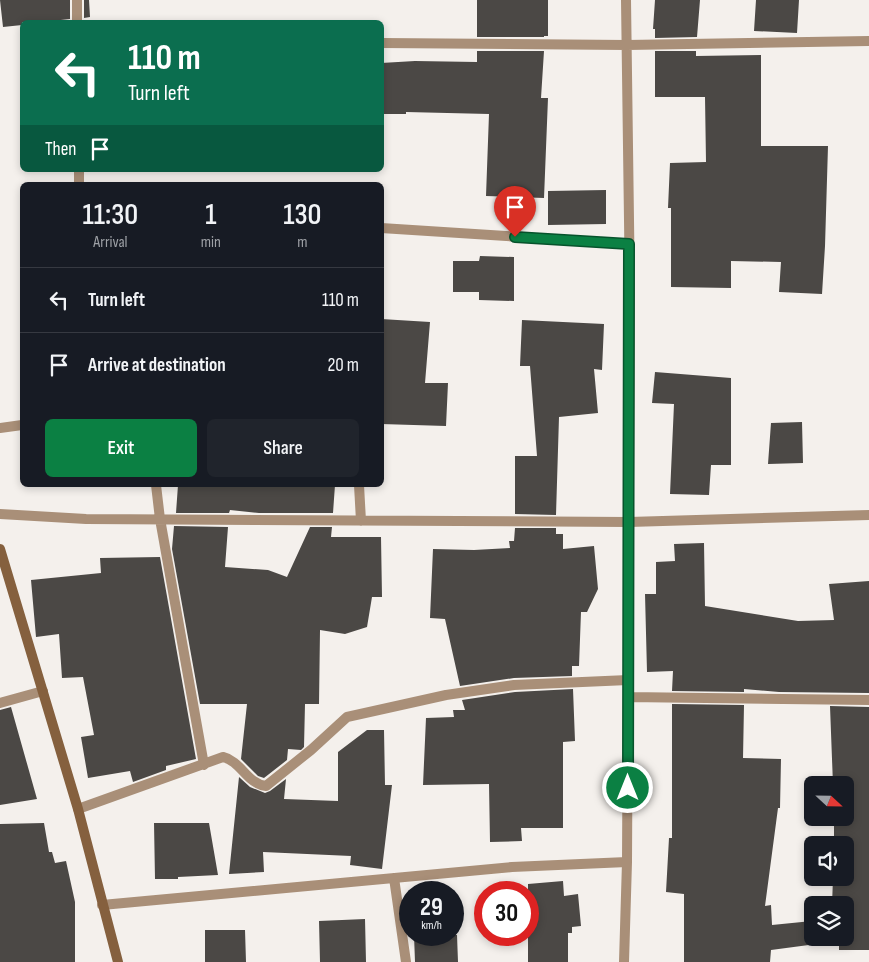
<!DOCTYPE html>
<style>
body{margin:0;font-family:"Sofia Sans Condensed",sans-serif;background:#20242c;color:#f1f3f6;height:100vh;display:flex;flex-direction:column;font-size:19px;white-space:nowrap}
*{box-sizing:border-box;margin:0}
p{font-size:16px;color:#9ea1a6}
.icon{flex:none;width:28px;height:28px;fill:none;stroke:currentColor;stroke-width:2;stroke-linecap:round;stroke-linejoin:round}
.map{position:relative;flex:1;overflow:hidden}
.drawer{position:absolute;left:20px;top:182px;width:364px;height:305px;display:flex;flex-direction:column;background:#171b24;border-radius:8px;box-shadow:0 2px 8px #0003}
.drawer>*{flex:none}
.hud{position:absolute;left:20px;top:20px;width:364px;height:152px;border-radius:8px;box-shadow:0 2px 8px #0003;background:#0b6e4f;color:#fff;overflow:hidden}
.needle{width:32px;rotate:112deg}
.fabs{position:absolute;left:804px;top:776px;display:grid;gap:10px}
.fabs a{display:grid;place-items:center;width:50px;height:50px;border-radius:8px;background:#171b24;box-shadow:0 2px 8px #0003;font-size:25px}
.speed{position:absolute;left:399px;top:881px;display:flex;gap:10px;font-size:25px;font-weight:700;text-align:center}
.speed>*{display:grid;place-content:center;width:65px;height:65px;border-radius:50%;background:#171b24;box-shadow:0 2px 8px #0003;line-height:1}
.speed small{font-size:12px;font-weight:400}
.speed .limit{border:8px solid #d22;background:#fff;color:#111}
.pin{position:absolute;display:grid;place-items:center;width:42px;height:42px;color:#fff;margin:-51px -21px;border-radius:50% 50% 50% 0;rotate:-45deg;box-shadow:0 0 5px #0007}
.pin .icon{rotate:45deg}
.me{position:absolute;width:55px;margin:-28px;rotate:0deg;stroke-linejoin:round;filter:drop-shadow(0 0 4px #0008)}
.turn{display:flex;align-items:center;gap:18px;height:105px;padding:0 25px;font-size:22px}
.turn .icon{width:65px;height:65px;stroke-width:2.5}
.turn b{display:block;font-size:35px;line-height:42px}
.then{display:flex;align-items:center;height:48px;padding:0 25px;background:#0003;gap:10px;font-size:19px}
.eta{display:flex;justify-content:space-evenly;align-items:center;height:85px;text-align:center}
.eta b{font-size:30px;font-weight:600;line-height:35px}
.button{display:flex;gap:10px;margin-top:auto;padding:10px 25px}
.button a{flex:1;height:58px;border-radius:8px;background:#0b8043;color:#fff;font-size:20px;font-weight:600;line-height:58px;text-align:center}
.button a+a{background:#20242c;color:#f1f3f6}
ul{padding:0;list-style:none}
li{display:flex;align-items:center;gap:15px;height:65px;padding:0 25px;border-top:1px solid #363941}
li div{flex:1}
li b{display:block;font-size:19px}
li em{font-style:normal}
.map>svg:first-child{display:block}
.building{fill:#4b4845}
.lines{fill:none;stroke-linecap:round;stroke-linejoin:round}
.street{stroke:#a98f78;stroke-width:10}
.secondary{stroke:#85603e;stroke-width:10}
.route-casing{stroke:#07532c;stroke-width:12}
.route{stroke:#0b8043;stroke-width:9}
</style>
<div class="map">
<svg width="869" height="962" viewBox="0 0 869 962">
<rect width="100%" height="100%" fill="#f4f0ec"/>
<path class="building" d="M 0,0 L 70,0 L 70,19 L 42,22 L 22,22 L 22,25 L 3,27 Z
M 84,0 L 89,0 L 90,17 L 84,18 Z
M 477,0 L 548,0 L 548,36 L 544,36 L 544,37 L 477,37 Z
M 655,0 L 700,0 L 697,37 L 655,38 L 655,29 L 653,29 Z
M 756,0 L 799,0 L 797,33 L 754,31 Z
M 477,51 L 544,51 L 541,98 L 548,98 L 544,198 L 486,196 L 489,114 L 406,112 L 406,114 L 381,114 L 381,63 L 415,61 L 477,62 Z
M 655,51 L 696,51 L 696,56 L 761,55 L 761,146 L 828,146 L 825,246 L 822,294 L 779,292 L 781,262 L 731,261 L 731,288 L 671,287 L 671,208 L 668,208 L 670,163 L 706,162 L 705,97 L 655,97 Z
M 606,190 L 606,224 L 548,225 L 548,191 Z
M 480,256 L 514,257 L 514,301 L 479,300 L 479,292 L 453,292 L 453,261 L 479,261 Z
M 381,319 L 430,322 L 425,383 L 448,383 L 446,426 L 381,424 Z
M 522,320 L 604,324 L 602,370 L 594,369 L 598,413 L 559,417 L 556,515 L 515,514 L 515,456 L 537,456 L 530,366 L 520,366 Z
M 655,372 L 731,378 L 731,465 L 711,465 L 709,495 L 670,494 L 674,404 L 652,403 Z
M 802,422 L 803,463 L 768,464 L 771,423 Z
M 178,485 L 335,485 L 333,513 L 259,513 L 230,510 L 229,513 L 176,513 Z
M 174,526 L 228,527 L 225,567 L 268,570 L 287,577 L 310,527 L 332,527 L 331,537 L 381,537 L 382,597 L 372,597 L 367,627 L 345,634 L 320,630 L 319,704 L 305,704 L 304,747 L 301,750 L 288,749 L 287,760 L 264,778 L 258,776 L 241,759 L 247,704 L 200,704 L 172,549 Z
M 515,528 L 556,528 L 556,534 L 563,534 L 563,549 L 594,546 L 598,589 L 587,612 L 581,612 L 579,666 L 572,666 L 572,676 L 514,678 L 460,686 L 445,619 L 430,618 L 433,549 L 474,550 L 510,548 L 509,541 L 514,541 Z
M 704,543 L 705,606 L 798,621 L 834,620 L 829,584 L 869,581 L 869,693 L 779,692 L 744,689 L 744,692 L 672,691 L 673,671 L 647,672 L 645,594 L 656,594 L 656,562 L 675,561 L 674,544 Z
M 160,557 L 196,759 L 166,766 L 166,770 L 133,782 L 130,771 L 88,778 L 81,737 L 94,735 L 83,677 L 62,678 L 59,634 L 36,637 L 31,580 L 101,573 L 100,558 Z
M 573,689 L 575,741 L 563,742 L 563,828 L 521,828 L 522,841 L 490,842 L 489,784 L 423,785 L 426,718 L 454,717 L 453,710 L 465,710 L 462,700 L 515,692 Z
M 672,704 L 744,705 L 743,758 L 781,759 L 780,808 L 778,808 L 765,906 L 771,905 L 772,925 L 812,921 L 812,938 L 845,938 L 845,905 L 832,905 L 833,878 L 845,878 L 845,845 L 834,845 L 834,818 L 845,818 L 845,785 L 833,785 L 830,706 L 869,707 L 869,950 L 839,950 L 839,941 L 771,950 L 770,962 L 684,962 L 684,894 L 666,892 L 669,838 L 672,838 Z
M 11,707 L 37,799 L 0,805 L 0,710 Z
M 367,730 L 384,730 L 385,785 L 392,785 L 382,869 L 350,865 L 351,856 L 263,852 L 264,872 L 229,874 L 239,777 L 250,787 L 265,793 L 270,791 L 286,779 L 284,799 L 338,801 L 338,752 Z
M 44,823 L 49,852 L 52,852 L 55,863 L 66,861 L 75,902 L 75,962 L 0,962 L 0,824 Z
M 154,823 L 209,823 L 218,875 L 178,877 L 178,879 L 155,879 Z
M 563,881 L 564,896 L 578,894 L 581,926 L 572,927 L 572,933 L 568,933 L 568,962 L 528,962 L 528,884 Z
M 365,919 L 366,962 L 320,962 L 319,921 Z
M 205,930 L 245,930 L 246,962 L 205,962 Z
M 414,935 L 457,935 L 458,962 L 415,962 Z"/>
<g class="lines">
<path class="street" d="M 77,22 L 77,0
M 381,43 L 627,45 L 869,41
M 79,170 L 79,185
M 381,228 L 629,244
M 0,428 L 22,425
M 156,485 L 160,519 L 204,765
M 359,485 L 361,521
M 0,514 L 86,519 L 629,522 L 869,515
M 628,697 L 869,700
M 0,703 L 43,691
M 78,809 L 223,757 C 241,761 247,784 266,786 L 311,750 L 347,717 L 446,695 L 514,685 L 628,680
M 394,878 L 406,962
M 102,905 L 512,867 L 627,862
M 624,962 L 627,862 L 630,293 L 626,0"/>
<path class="secondary" d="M 0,549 L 78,809 L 118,962"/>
</g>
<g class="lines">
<g class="route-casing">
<path id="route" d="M 515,237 L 629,244 L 628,788"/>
</g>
<use href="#route" class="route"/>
</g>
</svg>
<div class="fabs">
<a><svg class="needle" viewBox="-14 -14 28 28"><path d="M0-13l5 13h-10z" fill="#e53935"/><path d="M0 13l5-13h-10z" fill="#9ea1a6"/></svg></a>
<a><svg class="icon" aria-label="sound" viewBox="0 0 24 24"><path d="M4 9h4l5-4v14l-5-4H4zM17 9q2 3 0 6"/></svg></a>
<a><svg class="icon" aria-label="layers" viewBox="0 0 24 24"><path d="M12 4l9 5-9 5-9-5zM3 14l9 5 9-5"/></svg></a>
</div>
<div class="speed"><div>29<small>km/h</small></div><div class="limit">30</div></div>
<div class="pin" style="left:515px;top:237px;background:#d93025"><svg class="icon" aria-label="arrive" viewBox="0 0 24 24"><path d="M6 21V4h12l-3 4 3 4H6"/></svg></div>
<svg class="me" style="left:628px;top:788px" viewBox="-20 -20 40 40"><circle r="17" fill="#0b8043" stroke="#fff" stroke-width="3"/><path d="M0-11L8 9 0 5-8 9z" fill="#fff"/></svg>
<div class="hud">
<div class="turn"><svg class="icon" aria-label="left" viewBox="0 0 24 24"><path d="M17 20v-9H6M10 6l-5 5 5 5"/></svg><div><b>110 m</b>Turn left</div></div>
<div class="then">Then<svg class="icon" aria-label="arrive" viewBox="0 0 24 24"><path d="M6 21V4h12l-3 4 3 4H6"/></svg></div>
</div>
<section class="drawer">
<div class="eta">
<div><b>11:30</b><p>Arrival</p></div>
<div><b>1</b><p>min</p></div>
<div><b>130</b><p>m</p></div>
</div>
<ul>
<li><svg class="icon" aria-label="left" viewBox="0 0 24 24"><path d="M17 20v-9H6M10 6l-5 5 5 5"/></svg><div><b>Turn left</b></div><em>110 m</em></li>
<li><svg class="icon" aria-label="arrive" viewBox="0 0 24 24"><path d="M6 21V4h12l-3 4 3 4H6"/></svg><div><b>Arrive at destination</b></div><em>20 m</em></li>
</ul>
<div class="button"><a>Exit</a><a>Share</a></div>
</section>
</div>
